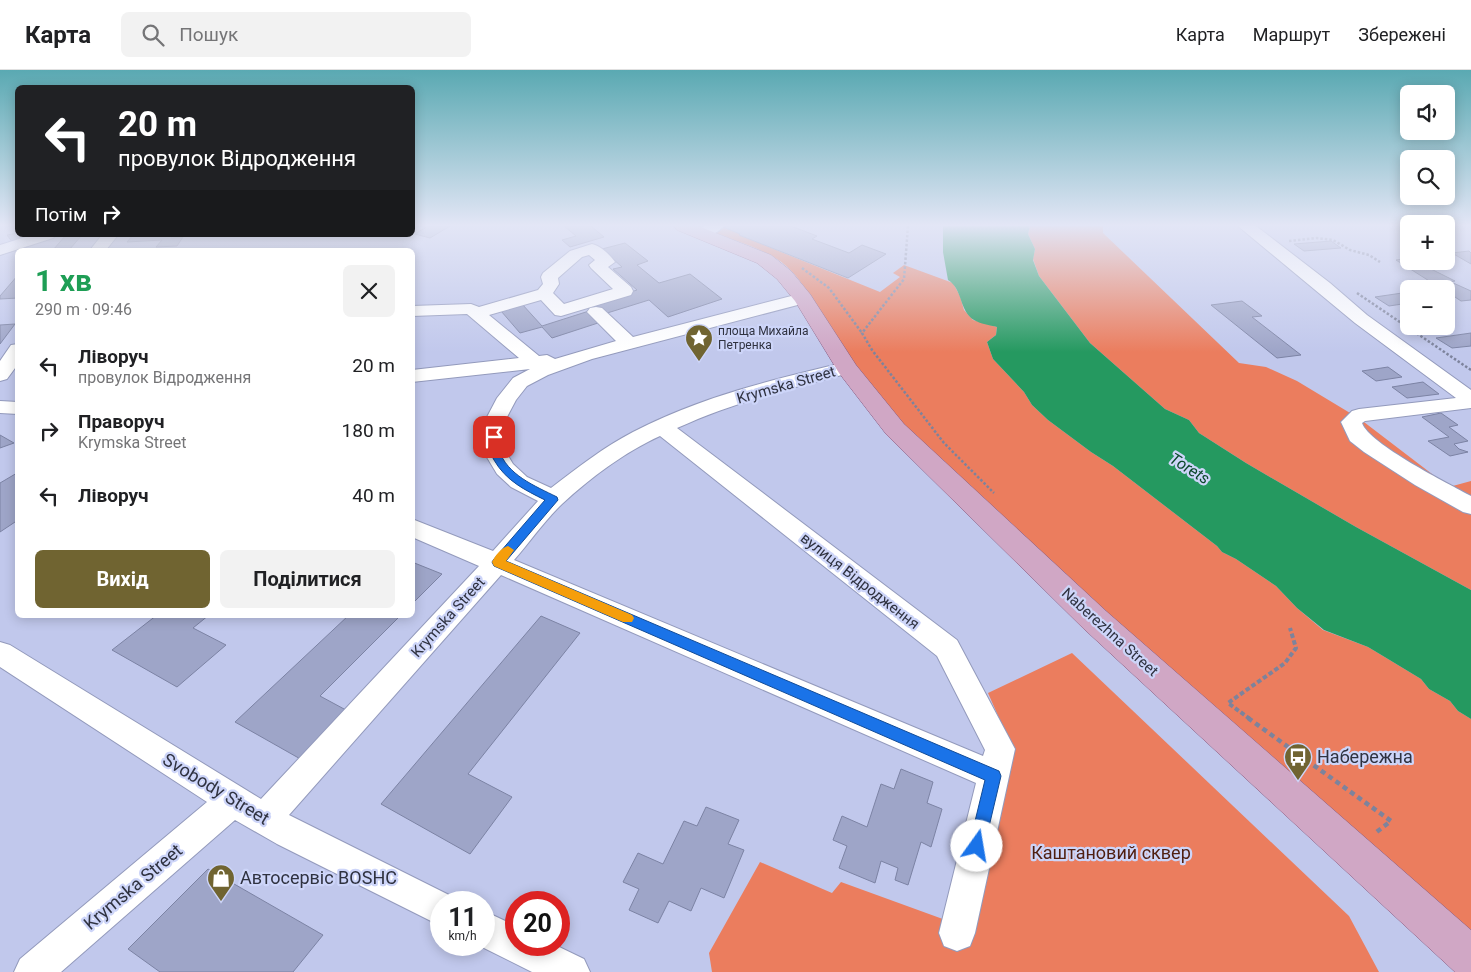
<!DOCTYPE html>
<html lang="uk">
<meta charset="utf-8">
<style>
body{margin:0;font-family:Roboto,sans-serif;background:#f2f2f2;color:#202124;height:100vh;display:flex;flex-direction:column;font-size:19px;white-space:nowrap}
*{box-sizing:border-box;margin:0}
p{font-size:16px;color:#757577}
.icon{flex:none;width:28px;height:28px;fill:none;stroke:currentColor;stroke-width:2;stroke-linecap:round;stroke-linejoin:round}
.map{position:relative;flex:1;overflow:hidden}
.panel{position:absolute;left:15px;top:178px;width:400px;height:370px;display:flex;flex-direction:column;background:#fff;border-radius:8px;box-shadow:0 2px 12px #0003}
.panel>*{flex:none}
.guide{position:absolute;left:15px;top:15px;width:400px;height:152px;border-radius:8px;box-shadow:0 2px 12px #0003;background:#202124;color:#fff;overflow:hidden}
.fabs{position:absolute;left:1400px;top:15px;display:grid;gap:10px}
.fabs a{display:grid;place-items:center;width:55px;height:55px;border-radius:8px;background:#fff;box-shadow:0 2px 12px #0003;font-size:25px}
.speed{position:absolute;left:430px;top:821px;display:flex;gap:10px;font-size:25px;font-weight:700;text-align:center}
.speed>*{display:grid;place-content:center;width:65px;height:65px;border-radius:50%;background:#fff;box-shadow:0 2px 12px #0003;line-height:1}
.speed small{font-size:12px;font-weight:400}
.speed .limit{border:8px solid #d22;background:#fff;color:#111}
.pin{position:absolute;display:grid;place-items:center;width:42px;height:42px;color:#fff;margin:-21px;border-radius:10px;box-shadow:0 2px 8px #0006}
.me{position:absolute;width:55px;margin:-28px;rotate:13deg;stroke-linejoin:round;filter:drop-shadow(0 0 4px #0008)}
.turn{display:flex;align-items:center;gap:18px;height:105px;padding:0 20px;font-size:22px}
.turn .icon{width:65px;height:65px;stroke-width:2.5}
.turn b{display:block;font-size:35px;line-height:42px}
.then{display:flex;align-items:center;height:48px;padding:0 20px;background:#0003;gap:10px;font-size:19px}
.round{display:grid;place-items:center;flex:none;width:52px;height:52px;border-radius:8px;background:#f2f2f2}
.summary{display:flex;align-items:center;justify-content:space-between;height:85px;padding:0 20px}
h1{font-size:30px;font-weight:700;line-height:38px;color:#1e9e55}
.button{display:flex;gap:10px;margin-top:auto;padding:10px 20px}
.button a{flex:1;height:58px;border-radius:8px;background:#706431;color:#fff;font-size:20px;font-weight:700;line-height:58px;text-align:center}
.button a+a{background:#f2f2f2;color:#202124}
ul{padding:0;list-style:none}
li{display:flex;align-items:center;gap:15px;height:65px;padding:0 20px}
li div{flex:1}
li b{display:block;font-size:19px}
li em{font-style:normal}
header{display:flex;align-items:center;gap:30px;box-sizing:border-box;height:70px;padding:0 25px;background:#fff;border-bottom:1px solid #e0e0e0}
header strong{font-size:24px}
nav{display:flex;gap:28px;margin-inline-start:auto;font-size:18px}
.search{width:350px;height:45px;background:#f2f2f2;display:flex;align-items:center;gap:12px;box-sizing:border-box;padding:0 18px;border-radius:8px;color:#757577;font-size:19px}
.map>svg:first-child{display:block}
.green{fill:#eb7d5e}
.water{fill:#259960}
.building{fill:#9ea5c8;stroke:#7c83a4}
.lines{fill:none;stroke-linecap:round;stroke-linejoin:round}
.minor-casing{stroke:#939abc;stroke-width:2}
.major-casing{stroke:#83587e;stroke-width:1}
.path-far2{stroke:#7d839c;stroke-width:2.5;stroke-dasharray:2.5 2;stroke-linecap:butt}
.path-far1{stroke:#7d839c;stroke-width:4;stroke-dasharray:4.5 2.5;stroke-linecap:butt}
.path{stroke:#7d839c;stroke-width:4.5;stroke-dasharray:5 4;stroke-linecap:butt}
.minor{fill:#fff;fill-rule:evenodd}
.major{fill:#d0a7c5;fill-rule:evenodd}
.route{fill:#1a73e8;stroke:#114b97}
.slow{fill:#f59e0b}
.labels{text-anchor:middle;stroke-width:4.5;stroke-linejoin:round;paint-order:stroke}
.far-poi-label{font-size:12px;fill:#2f3240;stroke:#cdd5f9;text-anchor:start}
.street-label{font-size:15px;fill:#2f3240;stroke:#cdd5f9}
.water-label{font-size:16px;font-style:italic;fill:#0a4729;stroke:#cdd5f9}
.near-poi-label{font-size:18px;fill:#2f3240;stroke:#cdd5f9;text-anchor:start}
.near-street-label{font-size:18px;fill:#2f3240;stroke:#cdd5f9}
.near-park-label{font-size:18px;fill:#4f1e10;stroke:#cdd5f9}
</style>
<header>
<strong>Карта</strong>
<div class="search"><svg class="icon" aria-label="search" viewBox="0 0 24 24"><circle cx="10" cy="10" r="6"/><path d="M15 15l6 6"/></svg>Пошук</div>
<nav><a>Карта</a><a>Маршрут</a><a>Збережені</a></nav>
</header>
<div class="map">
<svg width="1471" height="902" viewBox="0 0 1471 902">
<rect width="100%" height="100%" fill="#c1c8ec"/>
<path class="green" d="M 1030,156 L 1103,156 L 1103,163 L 1239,293 L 1266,297 L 1297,311 L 1360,349 L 1449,417 L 1471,411 L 1471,520 L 1356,457 L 1246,393 L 1199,363 L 1189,350 L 1165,339 L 1090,273 L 1039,206 L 1033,189 L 1035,179 L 1028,164 Z
M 723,157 L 740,164 L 739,165 L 880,222 L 900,207 L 893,203 L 904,195 L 953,213 L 960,226 L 964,240 L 973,250 L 997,257 L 996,265 L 987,272 L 993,289 L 1024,322 L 1032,335 L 1048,350 L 1091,382 L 1113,396 L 1217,476 L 1222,482 L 1236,489 L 1276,516 L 1297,538 L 1323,560 L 1368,577 L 1383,586 L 1421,609 L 1429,619 L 1450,631 L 1458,641 L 1471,649 L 1471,874 L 901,356 C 874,324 850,290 827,254 C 813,234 805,212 785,195 C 768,180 735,171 713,162 Z
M 1072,583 L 1349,846 L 1379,902 L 712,902 L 709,883 L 760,792 L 832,823 L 841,812 L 973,860 L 1014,682 L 988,623 Z"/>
<path class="water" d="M 943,156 L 1030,156 L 1028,164 L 1035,179 L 1033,190 L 1039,206 L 1090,273 L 1165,339 L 1189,350 L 1199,363 L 1246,393 L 1356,457 L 1471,520 L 1471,649 L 1458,641 L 1450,631 L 1429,619 L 1421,609 L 1383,586 L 1368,577 L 1324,560 L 1297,538 L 1276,516 L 1236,489 L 1222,482 L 1217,476 L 1113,396 L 1091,382 L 1048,350 L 1032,335 L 1024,322 L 993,289 L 987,272 L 996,265 L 997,257 C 990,255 980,254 974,250 C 959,241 963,219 948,210 L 943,182 Z"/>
<path class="building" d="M 428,156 L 450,156 L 430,168 L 415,164 Z
M 564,156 L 591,156 L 604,167 L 570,177 L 562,170 L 576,166 Z
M 724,156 L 791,156 L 817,166 L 812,169 L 849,183 L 862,175 L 886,184 L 848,208 L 739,165 L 740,164 L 723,157 Z
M 18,163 L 18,165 L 37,165 L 13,173 L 7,165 Z
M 66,165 L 82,165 L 69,180 L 53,180 Z
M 133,165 L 173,165 L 171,168 L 183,167 L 177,176 L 156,177 L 162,170 L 127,172 Z
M 1331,171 L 1341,178 L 1304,181 L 1294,174 Z
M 625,173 L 648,191 L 637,195 L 659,213 L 690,204 L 722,229 L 668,247 L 649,230 L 604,244 L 593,234 L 637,220 L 613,199 L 622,197 L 602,179 Z
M 1469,181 L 1471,183 L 1471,194 L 1452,183 Z
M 1409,188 L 1409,191 L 1423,191 L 1435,198 L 1431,199 L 1455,211 L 1451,212 L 1471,221 L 1471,230 L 1461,231 L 1446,221 L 1446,219 L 1442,219 L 1396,190 Z
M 18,205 L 18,228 L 0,229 L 0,226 Z
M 1409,222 L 1409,233 L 1389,236 L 1375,227 Z
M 1242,231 L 1262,246 L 1252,247 L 1301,285 L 1277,288 L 1211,235 Z
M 522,234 L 542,256 L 589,241 L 601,252 L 552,268 L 542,257 L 520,263 L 501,241 Z
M 15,254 L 0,274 L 0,255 Z
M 1471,263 L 1471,276 L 1452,278 L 1436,268 Z
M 1388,297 L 1402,307 L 1376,311 L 1362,301 Z
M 1423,312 L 1439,324 L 1407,328 L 1392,317 Z
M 1441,343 L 1458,355 L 1449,357 L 1468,371 L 1454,374 L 1459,379 L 1468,382 L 1450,386 L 1428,371 L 1449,367 L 1422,347 Z
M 0,365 L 14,373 L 0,378 Z
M 17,403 L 18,450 L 0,462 L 0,413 Z
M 412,492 L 442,504 L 412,534 Z
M 157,545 L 209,545 L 193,558 L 226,575 L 177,617 L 112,580 Z
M 349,545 L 401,545 L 320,626 L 357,646 L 311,695 L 235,652 Z
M 541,546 L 580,563 L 468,704 L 512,727 L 470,784 L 381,734 Z
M 901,699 L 933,712 L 927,733 L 942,739 L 931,777 L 921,772 L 908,815 L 895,810 L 898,798 L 881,791 L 875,813 L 839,798 L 847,776 L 833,770 L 842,746 L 867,757 L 881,714 L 894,719 Z
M 706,737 L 739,750 L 728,774 L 744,780 L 724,828 L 701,818 L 691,841 L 669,831 L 658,853 L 629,840 L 639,819 L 623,812 L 638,783 L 663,794 L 684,751 L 697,756 Z
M 208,799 L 323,865 L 293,902 L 160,902 L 128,879 Z"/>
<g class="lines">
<g class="minor-casing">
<path id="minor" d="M 704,156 L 724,156 C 718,163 705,169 696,166 L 693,163 Z
M 1238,156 L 1256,156 L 1330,213 L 1367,245 L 1471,320 L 1471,338 L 1365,351 L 1362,353 C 1369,374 1449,414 1471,426 L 1471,444 L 1463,442 L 1415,415 L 1364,382 L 1350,371 L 1341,352 L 1352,341 L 1359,339 L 1456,328 L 1355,253 Z
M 32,165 L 56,165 L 53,168 L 0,185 L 0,175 Z
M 102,165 L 118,165 L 106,180 L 90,180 Z
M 592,174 C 601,176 610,185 615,192 L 608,197 L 631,217 L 633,221 L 631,225 L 561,246 L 555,245 L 541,230 L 489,245 L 539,286 L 547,285 L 555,289 L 616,271 L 587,242 L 590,238 L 596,237 L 602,238 L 633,267 L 803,223 L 809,224 L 812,228 L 809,232 L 592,289 L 548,305 L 527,316 L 516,330 L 507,347 L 504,379 L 513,394 L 527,407 L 551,418 C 577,398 604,377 633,362 C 700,327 774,309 847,292 L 854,294 L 857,298 L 854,302 C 793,317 734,332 677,358 L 957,570 L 1015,679 L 975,863 L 970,876 L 957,881 L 944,876 L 939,863 L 976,713 L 501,505 L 289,745 L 453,827 L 456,832 L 441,832 L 441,856 L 277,774 L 235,750 L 61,902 L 14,902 L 20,889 L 207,732 L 0,597 L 0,572 L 10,575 L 261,729 L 479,496 L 412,467 L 412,449 L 493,481 L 538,431 L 511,417 L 497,404 L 482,379 L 487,347 L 497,328 L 513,308 L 530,299 L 412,312 L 412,300 L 519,288 L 467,244 L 412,246 L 412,236 L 471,234 L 479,237 L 538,220 L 543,214 L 541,207 L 543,203 L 570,181 ZM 589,185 L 595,190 L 589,195 L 591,198 L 613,219 L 564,234 L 553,223 L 559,214 L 558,208 L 582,187 ZM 660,366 L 937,586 L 985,680 L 983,686 L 514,490 C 530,472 544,451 562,434 C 590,408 625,382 660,366 Z
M 18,274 L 18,294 L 7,309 L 0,311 L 0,291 L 11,275 Z
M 0,331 L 18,332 L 18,344 L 0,343 Z
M 484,841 L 516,856 L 516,875 L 555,875 L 584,889 L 590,902 L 532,902 L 478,875 L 484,875 Z"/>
</g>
<g class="major-casing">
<path id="major" d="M 674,156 L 698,156 L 771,185 L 791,201 L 810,224 L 856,295 L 904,354 L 1106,541 L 1471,860 L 1471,902 L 1455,902 L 1084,559 L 886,364 L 839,303 L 795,231 L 777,209 L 757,193 L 677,160 Z"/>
</g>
<path class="path-far2" d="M 908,156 L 904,209 L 862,263 L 872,280 L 944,373 L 994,423
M 1289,171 L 1317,168 L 1333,170 L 1350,180 L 1369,185 L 1380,192
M 802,198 L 829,218 L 862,263
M 1357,223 L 1471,300"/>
<path class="path-far1" d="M 1250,649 L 1228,633 L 1285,593 L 1296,578 L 1290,558"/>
<path class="path" d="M 1248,648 L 1391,751 L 1374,764"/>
<use href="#minor" class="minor"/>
<use href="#major" class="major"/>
</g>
<linearGradient id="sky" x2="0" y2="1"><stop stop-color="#5aa9b2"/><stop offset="0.55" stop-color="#e3e6f6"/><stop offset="1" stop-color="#e3e6f6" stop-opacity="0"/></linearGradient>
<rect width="1471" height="282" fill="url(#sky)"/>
<path class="route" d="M 491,364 L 498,364 C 500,370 497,375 499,380 C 507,405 535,416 557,427 L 558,430 L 506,491 L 999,701 L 1001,706 L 983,782 L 977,784 L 971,782 L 969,776 L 985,710 L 494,496 L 492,492 L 494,489 L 545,430 C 525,420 506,411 494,390 C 489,381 486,374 491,364 Z"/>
<path class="slow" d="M 508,476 L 514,480 L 506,491 L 632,545 L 634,548 L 632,552 L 623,552 L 494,496 L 492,492 C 495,486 501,478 508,476 Z"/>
<defs>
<g id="sight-pin" transform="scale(1.4375)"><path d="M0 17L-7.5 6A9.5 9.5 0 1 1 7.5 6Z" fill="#706431" stroke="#cdd5f9"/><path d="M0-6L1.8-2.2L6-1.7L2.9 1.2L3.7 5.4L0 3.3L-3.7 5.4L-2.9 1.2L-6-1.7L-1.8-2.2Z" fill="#fff"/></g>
<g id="bus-pin" transform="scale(1.4375)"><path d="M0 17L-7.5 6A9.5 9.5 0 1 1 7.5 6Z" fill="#706431" stroke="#cdd5f9"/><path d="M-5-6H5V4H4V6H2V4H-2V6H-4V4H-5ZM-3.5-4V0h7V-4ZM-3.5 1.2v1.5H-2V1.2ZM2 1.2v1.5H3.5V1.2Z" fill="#fff"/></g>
<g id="shop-pin" transform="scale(1.4375)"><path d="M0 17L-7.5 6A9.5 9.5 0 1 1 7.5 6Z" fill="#706431" stroke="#cdd5f9"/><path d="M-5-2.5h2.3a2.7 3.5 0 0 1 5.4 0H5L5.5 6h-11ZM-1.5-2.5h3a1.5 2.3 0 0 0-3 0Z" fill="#fff"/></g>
</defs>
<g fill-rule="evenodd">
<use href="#sight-pin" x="699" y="268"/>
<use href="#bus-pin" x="1298" y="687"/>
<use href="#shop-pin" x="221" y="808"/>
</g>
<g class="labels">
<g class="far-poi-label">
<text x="718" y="265">площа Михайла<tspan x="718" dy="14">Петренка</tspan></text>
</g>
<g class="street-label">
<text transform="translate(786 315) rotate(-16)" y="5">Krymska Street</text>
<text transform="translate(860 511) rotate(38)" y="5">вулиця Відродження</text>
<text transform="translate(448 547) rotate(-48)" y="5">Krymska Street</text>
<text transform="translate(1110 562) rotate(42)" y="5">Naberezhna Street</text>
</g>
<g class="water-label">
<text transform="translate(1190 398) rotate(32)" y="6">Torets</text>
</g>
<g class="near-poi-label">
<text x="1317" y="693">Набережна</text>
<text x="240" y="814">Автосервіс BOSHC</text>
</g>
<g class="near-street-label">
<text transform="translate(216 719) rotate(31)" y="6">Svobody Street</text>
<text transform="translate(133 817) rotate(-40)" y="6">Krymska Street</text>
</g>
<g class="near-park-label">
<text x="1111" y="789">Каштановий сквер</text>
</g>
</g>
</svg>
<div class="fabs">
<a><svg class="icon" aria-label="sound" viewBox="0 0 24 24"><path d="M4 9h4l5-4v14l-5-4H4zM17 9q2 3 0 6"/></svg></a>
<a><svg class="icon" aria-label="search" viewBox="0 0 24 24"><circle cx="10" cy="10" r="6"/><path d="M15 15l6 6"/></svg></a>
<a>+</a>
<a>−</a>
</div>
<div class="speed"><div>11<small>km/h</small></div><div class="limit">20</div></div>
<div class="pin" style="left:494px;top:367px;background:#d93025"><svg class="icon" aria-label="arrive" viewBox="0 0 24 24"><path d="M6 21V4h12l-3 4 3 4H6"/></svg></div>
<svg class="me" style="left:977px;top:776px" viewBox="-20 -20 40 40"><circle r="19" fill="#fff"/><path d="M0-13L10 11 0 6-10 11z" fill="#1a73e8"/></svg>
<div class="guide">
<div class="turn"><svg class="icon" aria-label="left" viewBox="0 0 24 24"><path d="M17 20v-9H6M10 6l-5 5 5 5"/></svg><div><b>20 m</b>провулок Відродження</div></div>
<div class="then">Потім<svg class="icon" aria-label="right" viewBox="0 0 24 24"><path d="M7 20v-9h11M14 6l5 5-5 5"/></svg></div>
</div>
<section class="panel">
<div class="summary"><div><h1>1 хв</h1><p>290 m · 09:46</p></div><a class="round"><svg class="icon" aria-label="close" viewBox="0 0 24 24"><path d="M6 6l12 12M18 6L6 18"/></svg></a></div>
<ul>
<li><svg class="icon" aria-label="left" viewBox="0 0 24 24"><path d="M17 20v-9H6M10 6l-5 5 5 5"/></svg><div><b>Ліворуч</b><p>провулок Відродження</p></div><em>20 m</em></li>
<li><svg class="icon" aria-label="right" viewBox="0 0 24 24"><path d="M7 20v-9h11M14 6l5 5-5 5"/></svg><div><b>Праворуч</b><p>Krymska Street</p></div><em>180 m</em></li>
<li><svg class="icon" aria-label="left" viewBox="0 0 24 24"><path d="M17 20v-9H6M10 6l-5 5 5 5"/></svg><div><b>Ліворуч</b></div><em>40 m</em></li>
</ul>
<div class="button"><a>Вихід</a><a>Поділитися</a></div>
</section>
</div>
